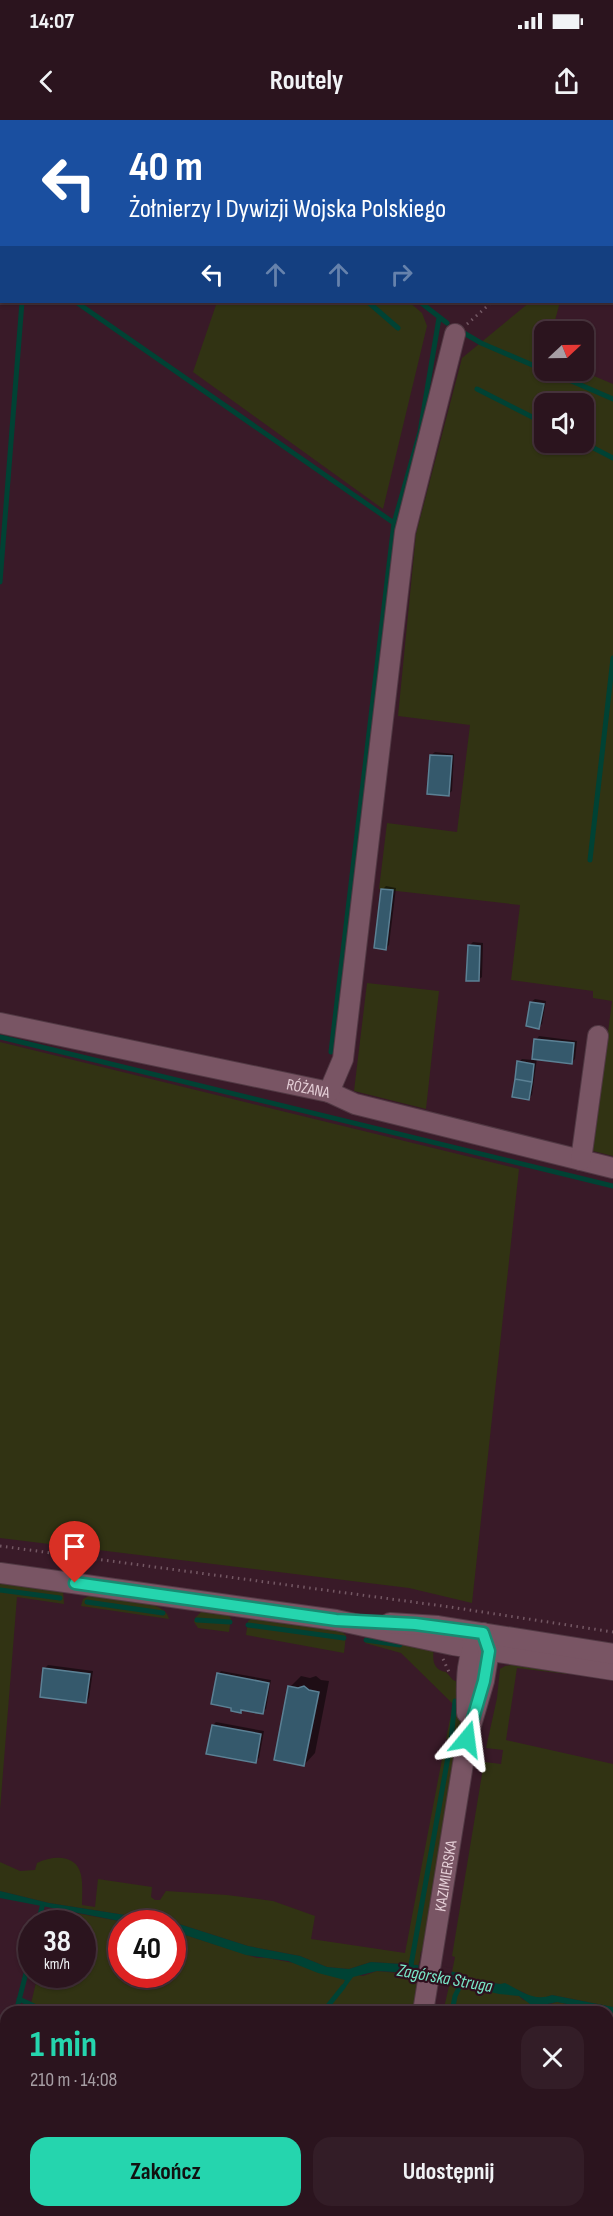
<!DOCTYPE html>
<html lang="pl">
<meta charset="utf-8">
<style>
body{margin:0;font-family:"Sofia Sans Condensed",sans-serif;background:#331d27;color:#f1f3f6;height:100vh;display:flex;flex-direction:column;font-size:22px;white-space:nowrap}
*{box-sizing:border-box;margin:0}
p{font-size:20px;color:#a69ea4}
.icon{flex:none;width:33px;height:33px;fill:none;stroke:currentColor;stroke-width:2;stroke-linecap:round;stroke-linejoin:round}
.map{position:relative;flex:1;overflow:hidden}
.side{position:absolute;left:0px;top:1886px;width:614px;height:212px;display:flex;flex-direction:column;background:#2b141e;border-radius:18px 18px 0 0;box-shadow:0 2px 4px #0004,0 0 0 2px #47333c}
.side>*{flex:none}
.top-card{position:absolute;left:0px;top:0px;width:614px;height:183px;box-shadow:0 2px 4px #0004,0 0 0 2px #47333c;background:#1a4fa0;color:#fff;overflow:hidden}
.needle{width:39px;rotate:68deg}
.buttons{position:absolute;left:534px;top:201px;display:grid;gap:12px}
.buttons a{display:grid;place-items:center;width:60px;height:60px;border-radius:12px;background:#2b141e;box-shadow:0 2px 4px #0004,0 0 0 2px #47333c;font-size:30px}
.speed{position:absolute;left:18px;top:1790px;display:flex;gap:12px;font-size:30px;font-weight:700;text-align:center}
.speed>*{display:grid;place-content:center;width:78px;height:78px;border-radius:50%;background:#2b141e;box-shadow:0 2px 4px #0004,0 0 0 2px #47333c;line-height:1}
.speed small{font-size:15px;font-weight:400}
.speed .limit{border:9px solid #d22;background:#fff;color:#111}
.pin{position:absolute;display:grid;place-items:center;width:51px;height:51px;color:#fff;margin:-62px -26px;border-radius:50% 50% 50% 0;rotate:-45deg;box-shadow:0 0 6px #0007}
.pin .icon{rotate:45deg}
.me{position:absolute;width:66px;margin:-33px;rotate:16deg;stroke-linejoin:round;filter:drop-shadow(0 0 4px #0008)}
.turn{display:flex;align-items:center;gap:21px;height:126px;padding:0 30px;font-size:27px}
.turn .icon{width:78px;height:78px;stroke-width:2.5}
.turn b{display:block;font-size:42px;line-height:51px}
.lanes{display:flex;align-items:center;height:57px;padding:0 30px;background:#0003;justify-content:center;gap:30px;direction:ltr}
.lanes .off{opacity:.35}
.round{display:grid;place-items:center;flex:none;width:63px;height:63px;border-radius:18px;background:#331d27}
.headline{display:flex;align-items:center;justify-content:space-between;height:102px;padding:0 30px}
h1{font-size:36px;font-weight:700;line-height:45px;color:#25d5ae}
.primary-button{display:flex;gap:12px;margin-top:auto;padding:12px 30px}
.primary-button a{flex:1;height:69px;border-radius:18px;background:#25d5ae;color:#111;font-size:24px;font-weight:700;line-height:69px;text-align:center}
.primary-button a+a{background:#331d27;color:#f1f3f6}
.status{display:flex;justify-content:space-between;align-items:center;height:42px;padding:0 30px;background:#2b141e;direction:ltr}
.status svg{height:16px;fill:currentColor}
header{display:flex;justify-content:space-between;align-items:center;height:78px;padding:0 30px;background:#2b141e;font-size:27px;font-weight:700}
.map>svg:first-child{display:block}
.green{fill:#313313;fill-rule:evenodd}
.water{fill:#004234}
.pier{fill:#391a28}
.shadow{fill:#0007}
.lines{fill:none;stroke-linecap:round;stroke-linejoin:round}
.stream{stroke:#004234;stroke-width:5}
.building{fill:#35596c;stroke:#5b8094;stroke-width:1.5}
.minor-casing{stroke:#523944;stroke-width:22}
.path{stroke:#745864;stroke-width:3;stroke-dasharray:1.5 4.5;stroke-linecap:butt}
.minor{stroke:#795564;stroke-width:20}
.route-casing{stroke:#188a71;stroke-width:15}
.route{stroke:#25d5ae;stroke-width:10}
.labels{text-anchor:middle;stroke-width:4.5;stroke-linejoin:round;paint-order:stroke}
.street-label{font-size:16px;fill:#e5cfd7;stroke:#2e101e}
.water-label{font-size:18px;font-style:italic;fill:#78e7c8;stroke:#2e101e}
</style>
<div class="status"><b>14:07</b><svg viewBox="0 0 49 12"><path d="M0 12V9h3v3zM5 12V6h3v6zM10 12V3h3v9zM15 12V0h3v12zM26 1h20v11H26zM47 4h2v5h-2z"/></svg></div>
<header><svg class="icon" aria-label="back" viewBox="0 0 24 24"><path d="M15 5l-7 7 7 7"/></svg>Routely<svg class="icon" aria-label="share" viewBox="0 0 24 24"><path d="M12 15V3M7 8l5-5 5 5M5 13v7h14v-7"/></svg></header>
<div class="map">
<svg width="613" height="2096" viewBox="0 0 613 2096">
<rect width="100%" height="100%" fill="#391a28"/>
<path class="green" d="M 249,0 L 613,0 L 613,63 L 612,2 Z
M 217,182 L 409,182 L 422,193 L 427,206 L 383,389 L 193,252 Z
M 530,182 L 560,182 L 554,204 L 554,211 L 544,212 L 544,250 L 582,251 L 613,264 L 613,1036 L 593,1031 L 612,881 L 593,878 L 593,871 L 511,860 L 520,785 L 379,769 L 387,703 L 457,712 L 470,605 L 398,596 L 416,414 L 462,238 ZM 544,284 L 584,284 L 584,322 L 544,322 Z
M 367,863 L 439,871 L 426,989 L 354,971 Z
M 0,922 L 519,1049 L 472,1483 L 409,1468 L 0,1418 Z
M 0,1461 L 63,1470 L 64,1484 L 17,1477 L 0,1690 Z
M 91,1475 C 108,1477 167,1479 169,1499 L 81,1486 L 83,1479 Z
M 202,1491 C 212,1492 224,1490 231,1498 L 229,1512 L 198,1508 L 194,1502 L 195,1498 Z
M 253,1497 L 341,1511 L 346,1515 L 344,1533 L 246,1515 L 248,1501 Z
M 367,1517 L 434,1528 C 432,1540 433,1550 446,1552 L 453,1560 L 460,1563 L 462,1599 L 458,1620 L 446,1619 L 453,1584 L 401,1533 L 365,1523 Z
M 518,1544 L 568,1551 L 567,1554 L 517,1548 L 506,1620 L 613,1644 L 613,1887 L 552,1875 L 544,1878 L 531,1877 L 523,1872 L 500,1864 L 473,1860 L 459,1853 L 452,1852 L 455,1837 L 452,1836 L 484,1642 L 501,1644 L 503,1630 L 486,1628 L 497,1578 L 500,1549 L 505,1546 Z
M 443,1634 L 456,1636 L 423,1832 L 421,1831 L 419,1845 L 371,1842 L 349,1849 L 327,1847 L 300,1836 L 248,1826 L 176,1803 L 49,1783 L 0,1771 L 0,1742 L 20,1751 L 35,1750 L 37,1743 C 53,1735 77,1734 81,1755 C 83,1765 82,1775 82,1785 L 95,1787 L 98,1759 L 152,1767 L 151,1777 L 155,1780 L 160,1780 L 166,1771 L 227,1775 L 273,1781 L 315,1796 L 311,1819 L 405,1833 Z
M 53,1789 L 130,1803 L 122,1803 L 122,1854 L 172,1854 L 173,1811 L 257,1838 L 267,1838 L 363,1856 L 377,1851 L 417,1855 L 414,1891 L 399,1888 L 398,1891 L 344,1892 L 338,1887 L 335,1892 L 29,1892 L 38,1854 L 82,1854 L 82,1803 L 50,1803 Z
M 450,1862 L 519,1876 L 523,1880 L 547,1885 L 557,1882 L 605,1891 L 443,1892 Z
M 608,1892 L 613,1893 L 613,2088 L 608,2084 Z
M 6,1989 L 6,2091 L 254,2091 L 245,2096 L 0,2096 L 0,2014 Z"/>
<path class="water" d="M 0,1771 L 49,1783 L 176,1803 L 248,1826 L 300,1836 L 327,1847 L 349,1849 L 371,1842 L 417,1845 L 459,1853 L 473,1860 L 500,1864 L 505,1863 C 521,1871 534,1882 552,1875 L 613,1887 L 613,1893 L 557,1882 L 539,1886 L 530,1884 L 519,1876 L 499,1874 L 410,1853 L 377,1851 L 353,1857 L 345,1868 L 342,1866 L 345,1860 L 318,1853 L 288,1841 L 246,1835 L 173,1811 L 172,1803 L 130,1803 L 0,1778 Z"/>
<path class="pier" d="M 419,1842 L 452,1848 L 450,1866 L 417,1858 Z"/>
<path class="shadow" d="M 435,632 L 454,634 L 452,671 L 448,674 L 431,635 Z
M 386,766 L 396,768 L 389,825 L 386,828 L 382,770 Z
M 473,822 L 483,823 L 482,857 L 478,860 L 469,826 Z
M 535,879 L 546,881 L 542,904 L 539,907 L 531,882 Z
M 539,916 L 577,921 L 575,939 L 572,942 L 537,938 L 532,975 L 529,978 L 519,942 L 522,939 L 533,940 L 536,920 Z
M 48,1545 L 93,1551 L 89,1578 L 86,1582 L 44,1549 Z
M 221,1551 L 271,1560 L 266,1589 L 262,1592 L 242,1589 L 240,1591 L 218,1554 Z
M 301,1556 L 310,1558 L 316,1556 L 321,1560 L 329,1561 L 315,1633 L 304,1645 L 290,1567 Z
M 216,1602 L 264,1611 L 259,1638 L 255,1641 L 213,1605 Z"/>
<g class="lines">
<path class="stream" d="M 159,0 L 161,2
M 217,0 L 219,2
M 459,2 L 459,0
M 76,182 L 394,403
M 368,182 L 398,208
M 420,182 L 447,203
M 464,213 L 481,223 L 544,250
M 546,250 L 613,279
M 477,269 L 544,303
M 582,322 L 613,338
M 0,462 L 22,182
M 590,740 L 613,538
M 0,917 L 613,1066
M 331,932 L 394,403 L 420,312 L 439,198
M 0,1470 L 60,1478
M 87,1482 L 163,1493
M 197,1500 L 230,1502
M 248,1505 L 344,1518
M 366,1520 L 400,1525
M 451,1620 L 455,1581
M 38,1803 L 42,1787
M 411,1845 L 448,1637
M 19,1879 L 47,1892
M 16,1892 L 32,1830
M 323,1892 L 343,1867
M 452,1892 L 455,1876 L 460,1866
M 0,1963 L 6,1937
M 399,2091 L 408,2096
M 165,2096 L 174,2091
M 227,2096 L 235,2091
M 320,2096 L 328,2091"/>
</g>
<path class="building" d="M 430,635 L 452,636 L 449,676 L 427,674 Z
M 381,769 L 393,770 L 386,830 L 374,828 Z
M 468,825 L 480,826 L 479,861 L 466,861 Z
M 530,882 L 544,884 L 539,909 L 526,906 Z
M 534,919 L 574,923 L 572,944 L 532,939 Z
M 517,941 L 534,944 L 532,962 L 515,959 Z
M 515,959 L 532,962 L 529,980 L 512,977 Z
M 43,1548 L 90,1554 L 86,1583 L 40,1577 Z
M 217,1553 L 269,1563 L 263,1594 L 241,1590 L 241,1593 L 231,1591 L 231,1588 L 211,1584 Z
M 288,1566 L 298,1568 L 304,1566 L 309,1570 L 319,1572 L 304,1646 L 274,1640 Z
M 212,1605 L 261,1614 L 256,1643 L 206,1634 Z"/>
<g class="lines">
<g class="minor-casing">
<g id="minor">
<path id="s1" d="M 0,903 L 329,972 L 355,984 L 613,1048"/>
<path d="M 329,972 L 343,939 L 405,412 L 455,214"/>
<path d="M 581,1040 L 598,916"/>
<path d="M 0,1453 L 336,1500 L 453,1525 L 613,1550"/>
<path d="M 390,1503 L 438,1506 L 613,1534"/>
<path d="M 467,1593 C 467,1568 464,1538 479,1518"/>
<path id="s2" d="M 423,1892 L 467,1619 L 484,1561 L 489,1531 L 483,1513"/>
<path d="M 264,2096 L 273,2091"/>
</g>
</g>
<path class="path" d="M 612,77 L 613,76
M 467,204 L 492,182
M 0,1426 L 450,1487 L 613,1512
M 443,1539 L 449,1552
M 294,2096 L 304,2091"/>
<use href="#minor" class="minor"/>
</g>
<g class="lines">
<g class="route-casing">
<path id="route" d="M 75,1463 L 336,1500 L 415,1504 L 483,1513 L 489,1531 L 484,1561 L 467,1619"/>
</g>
<use href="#route" class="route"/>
</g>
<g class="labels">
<g class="street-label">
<text dy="6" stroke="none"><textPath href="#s1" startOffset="315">RÓŻANA</textPath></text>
<text dy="6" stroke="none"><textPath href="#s2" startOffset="138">KAZIMIERSKA</textPath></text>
</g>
<g class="water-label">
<text transform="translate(445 1858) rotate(10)" y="6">Zagórska Struga</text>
</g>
</g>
</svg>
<div class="buttons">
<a><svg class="needle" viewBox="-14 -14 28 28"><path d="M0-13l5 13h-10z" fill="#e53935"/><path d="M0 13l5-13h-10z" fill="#a69ea4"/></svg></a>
<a><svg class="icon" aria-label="sound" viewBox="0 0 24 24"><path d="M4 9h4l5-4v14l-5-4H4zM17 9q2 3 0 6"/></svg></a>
</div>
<div class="speed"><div>38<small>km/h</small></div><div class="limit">40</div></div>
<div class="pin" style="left:75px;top:1463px;background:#d93025"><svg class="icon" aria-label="arrive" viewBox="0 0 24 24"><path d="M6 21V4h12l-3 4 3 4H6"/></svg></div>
<svg class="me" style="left:467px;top:1619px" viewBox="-20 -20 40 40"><path d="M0-17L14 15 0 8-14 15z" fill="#25d5ae" stroke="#fff" stroke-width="4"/></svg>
<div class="top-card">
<div class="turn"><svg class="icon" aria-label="left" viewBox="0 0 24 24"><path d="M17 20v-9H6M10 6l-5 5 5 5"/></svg><div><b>40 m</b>Żołnierzy I Dywizji Wojska Polskiego</div></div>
<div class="lanes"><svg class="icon" aria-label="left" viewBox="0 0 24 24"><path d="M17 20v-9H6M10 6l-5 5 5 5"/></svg><svg class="icon off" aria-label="ahead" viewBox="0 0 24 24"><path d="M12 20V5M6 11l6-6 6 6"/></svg><svg class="icon off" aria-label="ahead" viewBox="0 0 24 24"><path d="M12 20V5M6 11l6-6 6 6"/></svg><svg class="icon off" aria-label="right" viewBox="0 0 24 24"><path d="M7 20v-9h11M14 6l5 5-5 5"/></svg></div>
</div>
<section class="side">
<div class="headline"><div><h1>1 min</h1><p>210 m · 14:08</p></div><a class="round"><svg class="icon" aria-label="close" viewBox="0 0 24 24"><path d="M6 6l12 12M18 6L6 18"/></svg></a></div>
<div class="primary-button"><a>Zakończ</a><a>Udostępnij</a></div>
</section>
</div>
